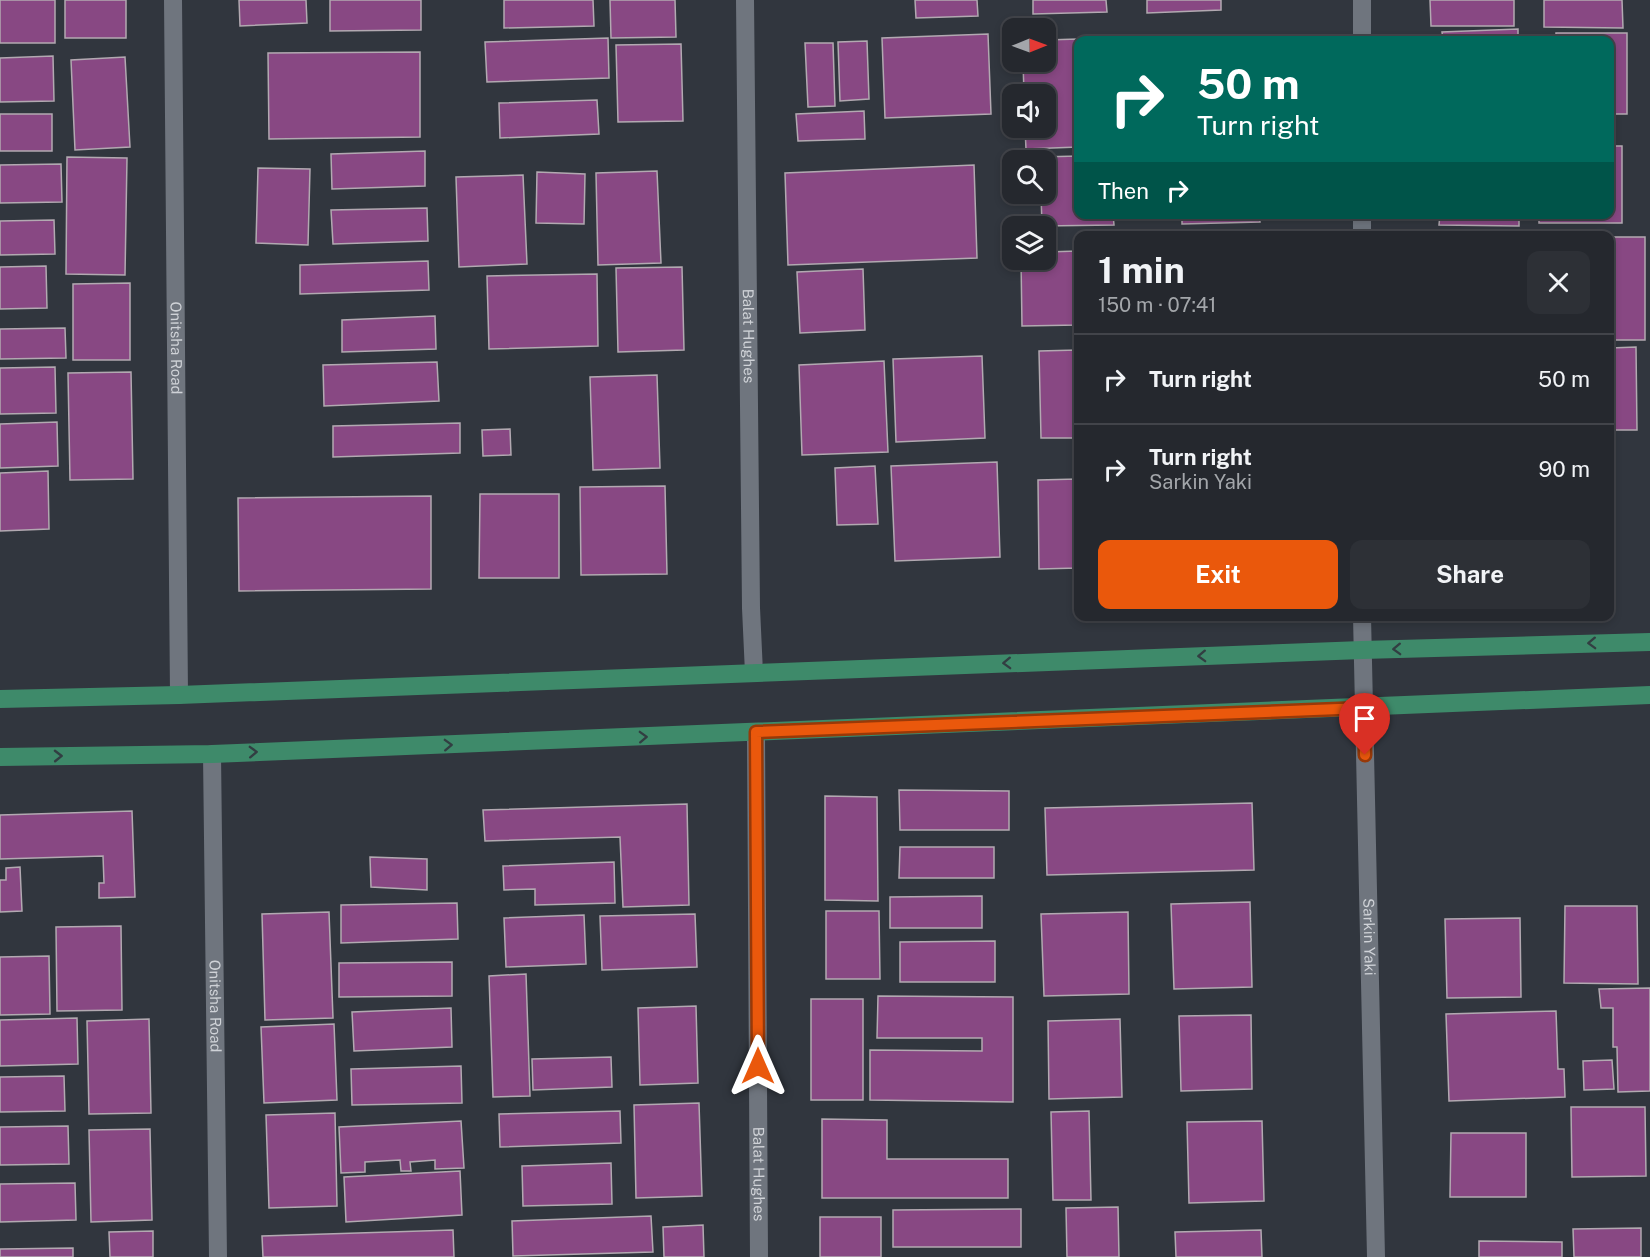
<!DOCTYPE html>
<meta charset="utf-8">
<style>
body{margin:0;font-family:"Public Sans",sans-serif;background:#2d3036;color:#f1f3f6;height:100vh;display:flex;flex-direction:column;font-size:22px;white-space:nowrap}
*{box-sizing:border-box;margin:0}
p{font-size:20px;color:#a3a6aa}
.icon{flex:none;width:33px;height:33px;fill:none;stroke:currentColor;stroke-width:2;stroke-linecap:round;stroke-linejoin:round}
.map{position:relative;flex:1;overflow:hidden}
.side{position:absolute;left:1074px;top:231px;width:540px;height:390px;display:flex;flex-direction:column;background:#25282e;border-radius:12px;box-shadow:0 3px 9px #0003,0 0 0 2px #42444a}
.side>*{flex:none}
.top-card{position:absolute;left:1074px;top:36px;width:540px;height:183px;border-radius:12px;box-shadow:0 3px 9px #0003,0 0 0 2px #42444a;background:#00695c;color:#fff;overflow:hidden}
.needle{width:39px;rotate:89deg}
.buttons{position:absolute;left:1002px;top:18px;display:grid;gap:12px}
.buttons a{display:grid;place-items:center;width:54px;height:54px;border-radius:12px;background:#25282e;box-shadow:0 3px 9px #0003,0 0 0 2px #42444a;font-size:30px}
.pin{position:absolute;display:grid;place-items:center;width:51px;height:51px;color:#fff;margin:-62px -26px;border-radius:50% 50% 50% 0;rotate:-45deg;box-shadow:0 0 6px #0007}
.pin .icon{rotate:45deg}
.me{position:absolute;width:66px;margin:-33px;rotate:0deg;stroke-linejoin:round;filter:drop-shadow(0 0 4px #0008)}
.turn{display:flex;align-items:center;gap:21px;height:126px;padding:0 24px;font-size:27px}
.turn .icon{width:78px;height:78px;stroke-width:2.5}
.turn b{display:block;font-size:42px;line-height:51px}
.then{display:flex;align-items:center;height:57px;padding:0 24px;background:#0003;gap:12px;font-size:22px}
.round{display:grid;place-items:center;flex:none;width:63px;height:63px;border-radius:12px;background:#2d3036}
.overview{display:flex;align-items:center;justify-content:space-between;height:102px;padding:0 24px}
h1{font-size:36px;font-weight:700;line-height:45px}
.action{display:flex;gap:12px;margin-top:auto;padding:12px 24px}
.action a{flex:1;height:69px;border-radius:12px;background:#ea580c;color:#fff;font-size:24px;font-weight:700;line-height:69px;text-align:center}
.action a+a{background:#2d3036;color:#f1f3f6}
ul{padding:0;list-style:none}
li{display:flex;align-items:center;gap:18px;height:90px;padding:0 24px;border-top:2px solid #42444a}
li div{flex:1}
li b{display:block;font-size:22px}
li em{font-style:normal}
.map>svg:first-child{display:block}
.building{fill:#884883;stroke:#b2a9b1;stroke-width:1.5}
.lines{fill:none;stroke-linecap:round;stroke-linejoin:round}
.minor{stroke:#6f757e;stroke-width:18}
.major{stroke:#3e8a6a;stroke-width:18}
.oneway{stroke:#323e42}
.route-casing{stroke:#983908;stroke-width:15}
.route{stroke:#ea580c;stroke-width:10}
.labels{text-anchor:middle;stroke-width:4.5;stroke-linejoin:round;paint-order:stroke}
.street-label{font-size:15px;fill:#cfd2d7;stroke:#31363e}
</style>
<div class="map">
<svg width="1650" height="1257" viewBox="0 0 1650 1257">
<rect width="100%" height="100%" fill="#31363e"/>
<path class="building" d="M 0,0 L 55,0 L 55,43 L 0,43 Z
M 65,0 L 126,0 L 126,38 L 65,38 Z
M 239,0 L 306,0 L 307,23 L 240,26 Z
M 330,0 L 421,0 L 421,30 L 330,31 Z
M 504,0 L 593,0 L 594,26 L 504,28 Z
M 610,0 L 675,0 L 676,37 L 611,38 Z
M 915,0 L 977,0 L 978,16 L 916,18 Z
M 1033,0 L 1106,0 L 1107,12 L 1033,14 Z
M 1147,0 L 1221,0 L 1221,10 L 1147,13 Z
M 1430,0 L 1514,0 L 1514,26 L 1431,26 Z
M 1544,0 L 1622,0 L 1623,28 L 1544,27 Z
M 1518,29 L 1518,40 L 1443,40 L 1442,32 Z
M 1556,33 L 1627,33 L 1627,114 L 1610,114 L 1610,40 L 1556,40 Z
M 988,34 L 991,114 L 885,118 L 882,38 Z
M 608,38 L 609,78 L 487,82 L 485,42 Z
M 1078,39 L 1078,147 L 1026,149 L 1025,128 L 1046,128 L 1046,94 L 1024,94 L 1023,62 L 1046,62 L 1046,40 Z
M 867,41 L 869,99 L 840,101 L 838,42 Z
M 805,43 L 833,43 L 835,106 L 808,107 Z
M 681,44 L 683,121 L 618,122 L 616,45 Z
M 420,52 L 420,137 L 269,139 L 268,53 Z
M 53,56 L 54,101 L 0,102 L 0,58 Z
M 125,57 L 130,147 L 75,150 L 71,60 Z
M 597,100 L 599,134 L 500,138 L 499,103 Z
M 864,111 L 865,139 L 798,141 L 796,114 Z
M 0,114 L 52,114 L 52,151 L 0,151 Z
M 1610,146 L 1622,146 L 1622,223 L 1539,223 L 1539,214 L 1610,214 Z
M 425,151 L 425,186 L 332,189 L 331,154 Z
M 1078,156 L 1078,214 L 1113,214 L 1114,225 L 1042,226 L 1041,194 L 1046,194 L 1046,160 L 1040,160 L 1040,157 Z
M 67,157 L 127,158 L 125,275 L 66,274 Z
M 61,164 L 62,202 L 0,203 L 0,165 Z
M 974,165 L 977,258 L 788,265 L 785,173 Z
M 258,168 L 310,169 L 308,245 L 256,243 Z
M 657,171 L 661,263 L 598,265 L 596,173 Z
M 537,172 L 585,174 L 584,224 L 536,223 Z
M 523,175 L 527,264 L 459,267 L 456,177 Z
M 427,208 L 428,241 L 333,244 L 331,210 Z
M 1182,214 L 1259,214 L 1260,222 L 1182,224 Z
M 1440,214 L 1519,214 L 1519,226 L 1439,225 Z
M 54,220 L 55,254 L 0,255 L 0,221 Z
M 1610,237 L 1645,237 L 1645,340 L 1610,340 Z
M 1078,251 L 1078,325 L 1022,326 L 1021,260 L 1046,260 L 1046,252 Z
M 428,261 L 429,290 L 300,294 L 300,265 Z
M 46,266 L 47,308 L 0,309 L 0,267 Z
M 682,267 L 684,350 L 618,352 L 616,268 Z
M 863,269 L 865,330 L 800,333 L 797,272 Z
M 597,274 L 598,346 L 489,349 L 487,276 Z
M 130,283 L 130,360 L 73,360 L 73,284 Z
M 435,316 L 436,349 L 342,352 L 342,320 Z
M 65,328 L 66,358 L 0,359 L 0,329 Z
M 1636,347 L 1637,430 L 1610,430 L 1610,348 Z
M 1078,350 L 1078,438 L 1041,438 L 1039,351 Z
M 982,356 L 985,438 L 896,442 L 893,359 Z
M 884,361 L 888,452 L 802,455 L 799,365 Z
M 437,362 L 439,401 L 324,406 L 323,365 Z
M 55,367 L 56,413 L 0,414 L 0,368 Z
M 131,372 L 133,479 L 70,480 L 68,373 Z
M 657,375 L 660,468 L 593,470 L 590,377 Z
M 57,422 L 58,466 L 0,468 L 0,424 Z
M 460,423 L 460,453 L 333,457 L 333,426 Z
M 510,429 L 511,455 L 483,456 L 482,430 Z
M 997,462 L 1000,557 L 895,561 L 891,466 Z
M 875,466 L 878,524 L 837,525 L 835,468 Z
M 48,471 L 49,529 L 0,531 L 0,473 Z
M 1078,479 L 1078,568 L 1039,569 L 1038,480 Z
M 665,486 L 667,574 L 581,575 L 580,487 Z
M 480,494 L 559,494 L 559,578 L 479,578 Z
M 431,496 L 431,589 L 239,591 L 238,498 Z
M 899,790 L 1009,791 L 1009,830 L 900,830 Z
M 825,796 L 877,797 L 878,901 L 825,900 Z
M 1252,803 L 1254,870 L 1047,875 L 1045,808 Z
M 687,804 L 689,905 L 623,907 L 620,837 L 485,841 L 483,810 Z
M 132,811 L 135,897 L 99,898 L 99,883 L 104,883 L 103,856 L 0,859 L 0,815 Z
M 900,847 L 994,847 L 994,878 L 899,878 Z
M 370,857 L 427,859 L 427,890 L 371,887 Z
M 614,862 L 615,903 L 535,905 L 535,889 L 504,890 L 503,866 Z
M 20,867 L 22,911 L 0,912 L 0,880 L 6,880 L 6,868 Z
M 982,896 L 982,928 L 890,928 L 890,897 Z
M 1250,902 L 1252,987 L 1174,989 L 1171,904 Z
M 457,903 L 458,939 L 341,943 L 341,905 Z
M 1565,906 L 1637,906 L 1638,984 L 1564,983 Z
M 826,911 L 879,911 L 880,979 L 826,979 Z
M 329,912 L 333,1018 L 265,1020 L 262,914 Z
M 1128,912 L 1129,994 L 1044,996 L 1041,914 Z
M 695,914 L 697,967 L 602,970 L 600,916 Z
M 584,915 L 586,964 L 506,967 L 504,918 Z
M 1520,918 L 1521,997 L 1447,998 L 1445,919 Z
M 121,926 L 122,1010 L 57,1011 L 56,927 Z
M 995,941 L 995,982 L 900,982 L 900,942 Z
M 49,956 L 50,1014 L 0,1015 L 0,957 Z
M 452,962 L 452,996 L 339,997 L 339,963 Z
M 526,974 L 530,1096 L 493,1097 L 489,976 Z
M 1650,988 L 1650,1091 L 1618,1092 L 1617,1047 L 1613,1047 L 1613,1008 L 1601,1008 L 1599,989 Z
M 878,996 L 1013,997 L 1013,1102 L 870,1100 L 870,1050 L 982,1051 L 982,1038 L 877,1038 Z
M 811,999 L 863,999 L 863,1100 L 811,1100 Z
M 696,1006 L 698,1083 L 640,1085 L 638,1008 Z
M 451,1008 L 452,1047 L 354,1051 L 352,1012 Z
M 1556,1011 L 1558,1069 L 1564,1069 L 1565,1097 L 1449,1101 L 1446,1014 Z
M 1251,1015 L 1252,1089 L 1181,1091 L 1179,1016 Z
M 77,1018 L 78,1064 L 0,1066 L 0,1020 Z
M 149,1019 L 151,1113 L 89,1114 L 87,1021 Z
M 1120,1019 L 1122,1097 L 1049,1099 L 1048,1021 Z
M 334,1024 L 337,1100 L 264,1103 L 261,1027 Z
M 611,1057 L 612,1087 L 533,1090 L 532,1059 Z
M 1612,1060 L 1614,1089 L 1584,1090 L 1583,1061 Z
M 461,1066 L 462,1103 L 352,1105 L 351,1069 Z
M 64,1076 L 65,1111 L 0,1112 L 0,1077 Z
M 699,1103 L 702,1196 L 636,1198 L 634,1105 Z
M 1571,1107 L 1645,1107 L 1646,1176 L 1572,1177 Z
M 620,1111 L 621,1143 L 500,1147 L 499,1114 Z
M 1089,1111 L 1091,1200 L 1053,1200 L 1051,1112 Z
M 335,1113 L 337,1206 L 269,1208 L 266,1115 Z
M 822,1119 L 887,1120 L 887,1159 L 1008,1159 L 1008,1198 L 822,1198 Z
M 461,1121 L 464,1168 L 435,1169 L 435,1160 L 410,1162 L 411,1171 L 401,1171 L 400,1160 L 365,1162 L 365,1172 L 341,1173 L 339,1127 Z
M 1262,1121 L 1264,1201 L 1189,1203 L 1187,1122 Z
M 68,1126 L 69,1164 L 0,1165 L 0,1127 Z
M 150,1129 L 152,1220 L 91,1222 L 89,1130 Z
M 1451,1133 L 1526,1133 L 1526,1197 L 1450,1197 Z
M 611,1163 L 612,1204 L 523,1206 L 522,1166 Z
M 460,1171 L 462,1215 L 346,1222 L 344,1177 Z
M 75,1183 L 76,1220 L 0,1222 L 0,1184 Z
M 1118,1207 L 1119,1257 L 1067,1257 L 1066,1208 Z
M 1021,1209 L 1021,1247 L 893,1247 L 893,1210 Z
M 651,1216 L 653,1252 L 513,1256 L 512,1221 Z
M 820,1217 L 881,1217 L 881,1257 L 820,1257 Z
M 703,1225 L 704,1257 L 664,1257 L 663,1227 Z
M 1641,1228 L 1641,1257 L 1574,1257 L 1573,1229 Z
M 453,1230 L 454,1257 L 263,1257 L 262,1236 Z
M 1261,1230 L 1262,1257 L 1176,1257 L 1175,1232 Z
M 153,1231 L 153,1257 L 110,1257 L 109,1232 Z
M 1479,1241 L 1562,1242 L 1562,1257 L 1479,1257 Z
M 73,1248 L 73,1257 L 0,1257 L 0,1249 Z"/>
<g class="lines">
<g class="minor">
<path id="s1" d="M 173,0 L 179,695"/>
<path id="s2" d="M 745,0 L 751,608 L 754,673"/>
<path d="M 1362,0 L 1362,40"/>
<path d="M 1362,214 L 1362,236"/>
<path id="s3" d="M 1362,616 L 1376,1257"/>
<path id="s4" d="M 756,732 L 759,1257"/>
<path id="s5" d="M 212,754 L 218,1257"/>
</g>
<path class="major" d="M 0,699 L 179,695 L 1362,650 L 1650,642
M 0,757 L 212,754 L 1650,695"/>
</g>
<defs><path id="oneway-chevron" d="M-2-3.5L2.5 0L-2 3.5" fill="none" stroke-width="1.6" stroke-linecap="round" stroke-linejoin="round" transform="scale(1.5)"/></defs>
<g class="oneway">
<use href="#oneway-chevron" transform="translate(1592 643) rotate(178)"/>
<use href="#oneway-chevron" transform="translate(1397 649) rotate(178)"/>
<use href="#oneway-chevron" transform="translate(1202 656) rotate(178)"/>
<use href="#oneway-chevron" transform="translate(1007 663) rotate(178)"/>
<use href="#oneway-chevron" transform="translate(643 737) rotate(-2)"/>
<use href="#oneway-chevron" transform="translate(448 745) rotate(-2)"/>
<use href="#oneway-chevron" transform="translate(253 752) rotate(-2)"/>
<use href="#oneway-chevron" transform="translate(58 756) rotate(-1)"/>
</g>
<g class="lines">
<g class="route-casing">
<path id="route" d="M 758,1066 L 756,732 L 1364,708 L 1365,755"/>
</g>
<use href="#route" class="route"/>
</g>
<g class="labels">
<g class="street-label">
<text dy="5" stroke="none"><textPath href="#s2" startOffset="336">Balat Hughes</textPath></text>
<text dy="5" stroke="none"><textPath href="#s1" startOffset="348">Onitsha Road</textPath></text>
<text dy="5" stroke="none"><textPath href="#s3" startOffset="321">Sarkin Yaki</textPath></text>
<text dy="5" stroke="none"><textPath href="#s5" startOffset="252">Onitsha Road</textPath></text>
<text dy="5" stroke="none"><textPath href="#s4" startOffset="442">Balat Hughes</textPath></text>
</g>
</g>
</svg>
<div class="buttons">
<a><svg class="needle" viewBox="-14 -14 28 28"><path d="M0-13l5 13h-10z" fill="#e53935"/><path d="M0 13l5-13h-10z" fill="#a3a6aa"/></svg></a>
<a><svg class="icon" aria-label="sound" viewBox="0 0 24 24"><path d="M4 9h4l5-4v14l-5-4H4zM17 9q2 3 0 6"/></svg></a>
<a><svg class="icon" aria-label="search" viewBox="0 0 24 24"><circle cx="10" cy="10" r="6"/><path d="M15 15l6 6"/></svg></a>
<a><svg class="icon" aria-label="layers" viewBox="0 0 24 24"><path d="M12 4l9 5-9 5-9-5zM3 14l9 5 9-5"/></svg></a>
</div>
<div class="pin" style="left:1365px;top:755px;background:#d93025"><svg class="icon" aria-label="arrive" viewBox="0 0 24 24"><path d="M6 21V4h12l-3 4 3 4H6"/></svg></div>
<svg class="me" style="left:758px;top:1066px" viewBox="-20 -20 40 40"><path d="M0-17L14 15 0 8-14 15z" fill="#ea580c" stroke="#fff" stroke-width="4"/></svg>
<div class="top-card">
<div class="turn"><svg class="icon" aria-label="right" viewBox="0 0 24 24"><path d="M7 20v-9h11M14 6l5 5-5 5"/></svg><div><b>50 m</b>Turn right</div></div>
<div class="then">Then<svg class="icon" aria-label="right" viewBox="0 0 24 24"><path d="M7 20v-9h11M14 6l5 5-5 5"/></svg></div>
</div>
<section class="side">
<div class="overview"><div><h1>1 min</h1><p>150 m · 07:41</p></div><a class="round"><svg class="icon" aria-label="close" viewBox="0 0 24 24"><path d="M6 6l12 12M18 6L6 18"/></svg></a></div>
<ul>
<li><svg class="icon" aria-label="right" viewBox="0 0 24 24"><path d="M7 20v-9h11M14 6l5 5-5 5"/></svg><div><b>Turn right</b></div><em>50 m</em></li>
<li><svg class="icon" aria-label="right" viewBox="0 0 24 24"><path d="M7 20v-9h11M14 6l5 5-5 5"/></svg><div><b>Turn right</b><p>Sarkin Yaki</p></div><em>90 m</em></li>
</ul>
<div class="action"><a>Exit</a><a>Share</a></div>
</section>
</div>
